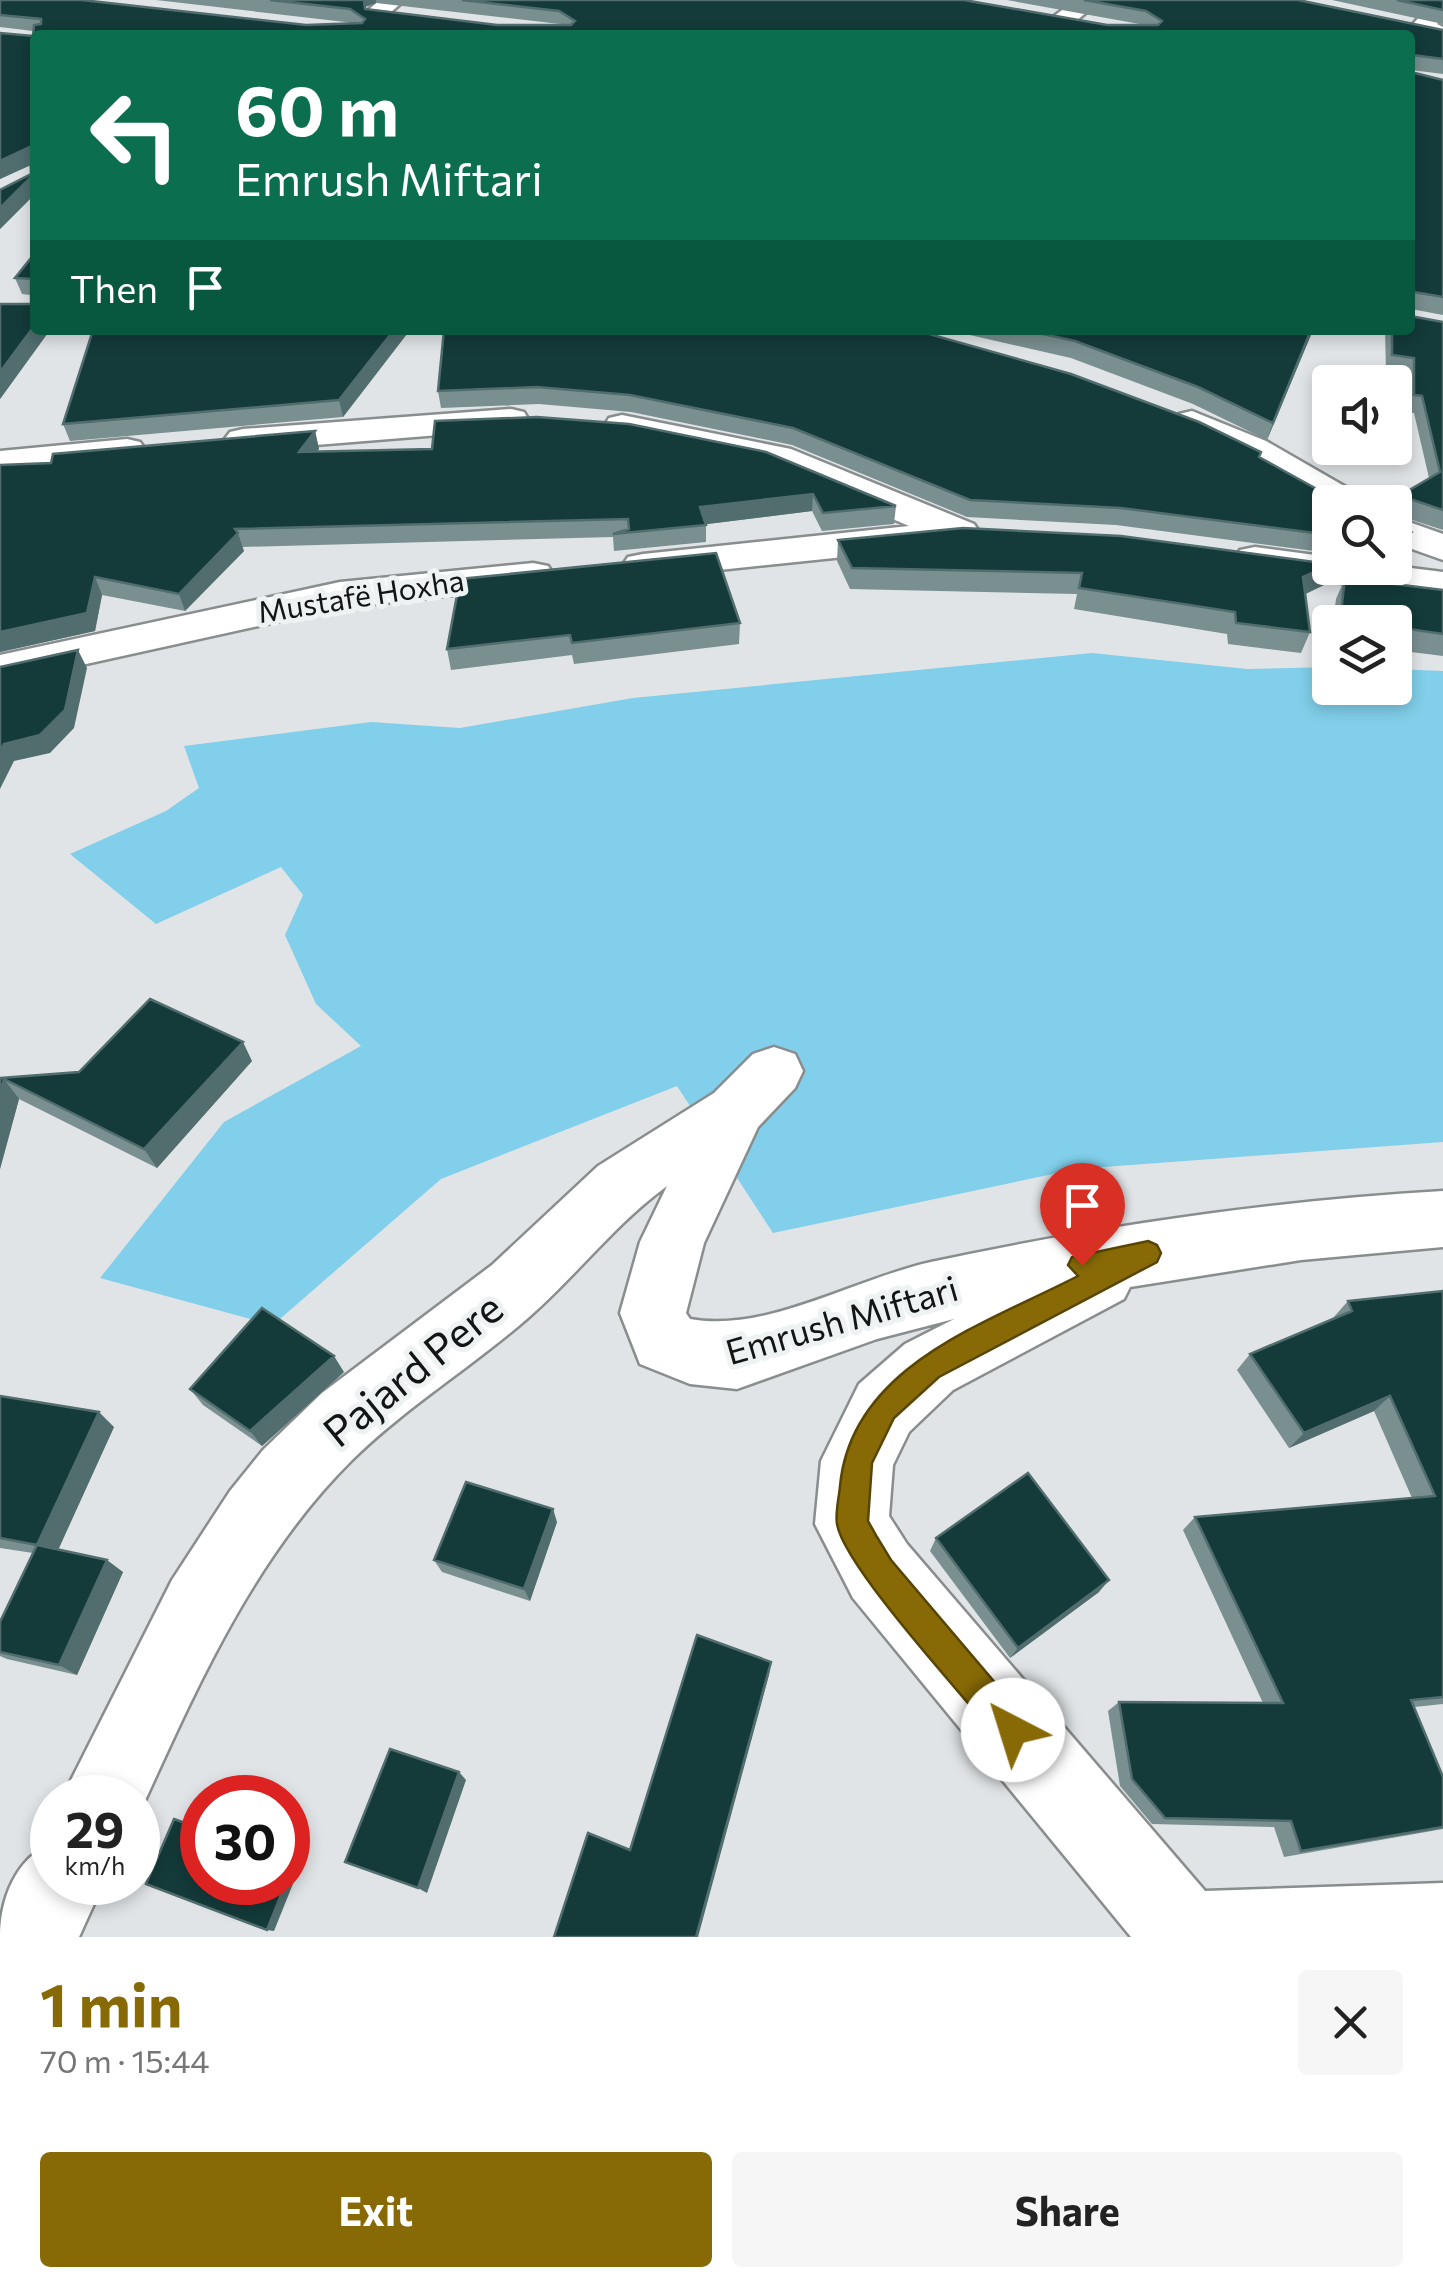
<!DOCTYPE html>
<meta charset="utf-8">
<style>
body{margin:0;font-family:Commissioner,sans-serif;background:#f6f6f6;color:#222;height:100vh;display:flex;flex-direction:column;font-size:38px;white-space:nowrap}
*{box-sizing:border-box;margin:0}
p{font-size:32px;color:#767676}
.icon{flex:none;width:55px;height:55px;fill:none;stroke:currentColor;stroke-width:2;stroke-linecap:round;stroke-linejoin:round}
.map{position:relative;height:1937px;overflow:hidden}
.side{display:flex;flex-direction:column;background:#fff;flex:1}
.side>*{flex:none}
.top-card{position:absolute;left:30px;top:30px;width:1385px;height:305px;border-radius:10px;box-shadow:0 5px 15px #0003;background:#0b6e4f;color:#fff;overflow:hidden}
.buttons{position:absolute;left:1312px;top:365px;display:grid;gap:20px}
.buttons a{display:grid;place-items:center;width:100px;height:100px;border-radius:10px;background:#fff;box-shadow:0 5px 15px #0003;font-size:50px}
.speed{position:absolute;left:30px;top:1775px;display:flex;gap:20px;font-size:50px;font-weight:700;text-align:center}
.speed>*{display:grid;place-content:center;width:130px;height:130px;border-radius:50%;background:#fff;box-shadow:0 5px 15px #0003;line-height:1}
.speed small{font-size:25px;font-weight:400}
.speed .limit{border:15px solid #d22;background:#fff;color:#111}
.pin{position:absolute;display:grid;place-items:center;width:85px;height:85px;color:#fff;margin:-102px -42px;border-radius:50% 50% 50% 0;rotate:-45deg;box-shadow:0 0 10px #0007}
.pin .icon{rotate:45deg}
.me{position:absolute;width:110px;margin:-55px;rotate:320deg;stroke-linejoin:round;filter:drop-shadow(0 0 8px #0008)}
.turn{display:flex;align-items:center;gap:35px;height:210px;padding:0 40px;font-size:45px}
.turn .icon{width:130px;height:130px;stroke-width:2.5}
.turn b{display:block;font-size:70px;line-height:85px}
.then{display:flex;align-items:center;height:95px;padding:0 40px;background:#0003;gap:20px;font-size:38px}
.round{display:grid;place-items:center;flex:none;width:105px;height:105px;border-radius:10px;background:#f6f6f6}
.overview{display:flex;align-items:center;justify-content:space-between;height:170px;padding:0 40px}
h1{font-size:60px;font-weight:700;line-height:75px;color:#876a06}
.cta{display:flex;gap:20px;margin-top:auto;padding:20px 40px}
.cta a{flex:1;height:115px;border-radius:10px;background:#876a06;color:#fff;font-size:40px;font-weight:700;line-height:115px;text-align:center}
.cta a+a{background:#f6f6f6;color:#222}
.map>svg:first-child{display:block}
.green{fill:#81cfea}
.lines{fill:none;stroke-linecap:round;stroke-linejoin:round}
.minor-casing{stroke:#898d8e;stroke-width:5}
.minor{fill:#fff;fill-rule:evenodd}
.wall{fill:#7a8f90;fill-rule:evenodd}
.shaded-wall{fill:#516d6e}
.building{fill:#143a3a;stroke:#516d6e;stroke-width:2.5}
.route{fill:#876a06;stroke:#584504;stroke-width:2.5}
.labels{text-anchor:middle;stroke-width:10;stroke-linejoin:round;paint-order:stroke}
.far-street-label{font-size:30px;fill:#131515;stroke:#eef2f3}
.street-label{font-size:35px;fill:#131515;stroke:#eef2f3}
.near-street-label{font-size:42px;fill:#131515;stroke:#eef2f3}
</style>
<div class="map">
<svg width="1443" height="1937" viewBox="0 0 1443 1937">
<rect width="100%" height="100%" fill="#e0e4e6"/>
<path class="green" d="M 1092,653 L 1247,669 L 1330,667 L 1330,688 L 1395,688 L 1395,669 L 1443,671 L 1443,1142 L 1077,1169 L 773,1233 L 677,1086 L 441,1179 L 273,1325 L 100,1278 L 224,1122 L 361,1046 L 316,1004 L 285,935 L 303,895 L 281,867 L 156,924 L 70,854 L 166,811 L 199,788 L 184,746 L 371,722 L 460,728 L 633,698 Z"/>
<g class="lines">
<g class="minor-casing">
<path id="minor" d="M 380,0 L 405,0 L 364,35 L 338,35 Z
M 1076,0 L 1101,0 L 1070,26 L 1054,26 L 1054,16 Z
M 1435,0 L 1443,0 L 1443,18 L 1437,24 L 1443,27 L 1443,38 L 1437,40 L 1412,25 Z
M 511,409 L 524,412 L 529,420 L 524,428 L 243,451 L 230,448 L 224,440 L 230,432 L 243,429 Z
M 1192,411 L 1266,441 L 1358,494 L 1364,502 L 1330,502 L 1330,510 L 1240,457 L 1179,430 L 1174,422 L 1179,414 Z
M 622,415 L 791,449 L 974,524 L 980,533 L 974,542 L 960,545 L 929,534 L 925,547 L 911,550 L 643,578 L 628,575 L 622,566 L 628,557 L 643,554 L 909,526 L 768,466 L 609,434 L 604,426 L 609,418 Z
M 127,439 L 140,442 L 146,450 L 140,458 L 0,473 L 0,451 Z
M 1395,517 L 1443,534 L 1443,560 L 1395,543 Z
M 1255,547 L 1330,557 L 1330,568 L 1395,566 L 1443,572 L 1443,598 L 1240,568 L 1234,559 L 1240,550 Z
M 533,563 L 548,566 L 554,575 L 548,584 L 340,608 L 0,683 L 0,655 L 340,582 Z
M 774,1047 L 795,1054 L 803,1071 L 795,1088 L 758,1127 L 704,1243 L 686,1313 L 690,1319 C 767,1333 854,1279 931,1262 C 1099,1226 1272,1201 1443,1191 L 1443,1247 L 1301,1260 L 1130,1287 L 1124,1299 L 953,1390 L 909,1432 L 893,1465 L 889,1516 L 907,1544 L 1205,1891 L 1443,1883 L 1443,1937 L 1131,1937 L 853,1598 L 815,1524 L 821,1461 L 859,1384 L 905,1344 L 954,1319 L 877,1339 L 737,1389 L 690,1384 L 640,1364 L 620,1313 L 640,1242 L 667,1186 C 615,1224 577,1275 529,1317 C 472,1367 406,1407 352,1460 C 252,1559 195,1691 138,1816 L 138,1798 L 62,1798 L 172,1580 L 230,1491 L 263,1450 L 322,1393 L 492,1265 L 598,1166 L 714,1093 L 753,1054 Z
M 52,1843 L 52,1882 L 104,1882 L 79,1937 L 0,1937 C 0,1899 16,1858 52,1843 Z"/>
</g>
<use href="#minor" class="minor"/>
</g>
<path class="wall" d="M 0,0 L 306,25 L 354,23 L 156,0 L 964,0 L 1107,25 L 1145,25 L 1007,0 L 1298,0 L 1443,30 L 1443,74 L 1411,70 L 1411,72 L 1443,80 L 1443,315 L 1411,309 L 1410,35 L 35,35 L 35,194 L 0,229 L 0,190 L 31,174 L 31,165 L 0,179 L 0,33 L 33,36 L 33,31 L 0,27 ZM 376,3 L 560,24 L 562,25 L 497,25 L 365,9 L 365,7 Z
M 1332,0 L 1443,0 L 1443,24 Z
M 35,253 L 35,330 L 50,330 L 0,399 L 0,304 L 31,304 L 31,295 L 22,294 L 15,278 Z
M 1443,322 L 1443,530 L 1400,516 L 1403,550 L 1389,502 L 1429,478 L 1414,413 L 1407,412 L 1407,374 L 1386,372 L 1385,330 L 1410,330 Z
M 93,330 L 410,330 L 343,417 L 70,441 L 63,424 Z
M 444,330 L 1260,457 L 1330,502 L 1330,553 L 1116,525 L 967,517 L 792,445 L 631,412 L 539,404 L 441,408 L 438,391 Z
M 934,330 L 1313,330 L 1267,440 L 1193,404 L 1071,358 L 948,330 Z
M 435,421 L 896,506 L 894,524 L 822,531 L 812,511 L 706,524 L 706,542 L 614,551 L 613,537 L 242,547 L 244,551 L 185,611 L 102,595 L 95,631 L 0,652 L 0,465 L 51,463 L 315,431 L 319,449 L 317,451 L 432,449 Z
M 838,540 L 1324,585 L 1305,594 L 1310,632 L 1301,653 L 1228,644 L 1227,634 L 1074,609 L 1077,594 L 850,589 L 837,561 Z
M 1345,578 L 1443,590 L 1443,656 L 1395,650 L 1395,622 L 1333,622 L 1336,599 Z
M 460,579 L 740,623 L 739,644 L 574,664 L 572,655 L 451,670 L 447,649 Z
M 252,1061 L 157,1168 L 19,1099 L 0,1169 L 0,1078 Z
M 1443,1291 L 1443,1704 L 1414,1707 L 1443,1777 L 1443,1829 L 1284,1857 L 1274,1827 L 1152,1824 L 1120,1786 L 1108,1711 L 1119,1702 L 1263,1703 L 1183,1530 L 1195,1517 L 1412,1498 L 1374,1411 L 1289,1448 L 1237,1370 L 1250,1354 L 1334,1319 L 1333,1318 L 1348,1301 Z
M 344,1372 L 262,1446 L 203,1405 L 190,1389 Z
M 0,1396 L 114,1427 L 58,1549 L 123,1572 L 77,1675 L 7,1659 L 0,1656 L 0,1622 L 33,1553 L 0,1548 Z
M 557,1522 L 530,1601 L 442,1572 L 434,1560 Z
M 936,1538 L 1099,1592 L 1010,1658 L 930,1551 Z"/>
<path class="shaded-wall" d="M 364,0 L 376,0 L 376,3 L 365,7 Z
M 30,147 L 35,163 L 0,179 L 0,161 Z
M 33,175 L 35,179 L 35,194 L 0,229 L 0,208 Z
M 35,325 L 35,330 L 50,330 L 0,399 L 0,372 Z
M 394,330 L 410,330 L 343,417 L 339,400 Z
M 1311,330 L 1313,330 L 1267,440 L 1273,423 Z
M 315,431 L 319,449 L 303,469 L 299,452 Z
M 813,494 L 812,511 L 700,525 L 700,507 Z
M 1411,532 L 1403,550 L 1395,553 L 1395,539 Z
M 238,533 L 244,551 L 185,611 L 179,594 Z
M 1330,565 L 1331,568 L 1324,585 L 1295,599 L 1303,577 Z
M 95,577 L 102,595 L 95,631 L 0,652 L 0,632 Z
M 78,650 L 87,668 L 74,728 L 50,753 L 14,761 L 0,789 L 0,751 L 4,744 Z
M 243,1042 L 252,1061 L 157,1168 L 144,1149 Z
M 4,1079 L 19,1099 L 0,1169 L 0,1094 Z
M 334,1356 L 344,1372 L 262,1446 L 250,1431 Z
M 1390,1396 L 1374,1411 L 1289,1448 L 1304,1433 Z
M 99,1412 L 114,1427 L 55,1557 L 37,1545 Z
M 553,1509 L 557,1522 L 530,1601 L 524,1589 Z
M 107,1560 L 123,1572 L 77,1675 L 59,1665 Z
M 1109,1580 L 1099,1592 L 1010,1658 L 1018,1648 Z
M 771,1662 L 769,1675 L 698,1937 L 696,1937 Z
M 459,1772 L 466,1780 L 427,1893 L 418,1888 Z
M 295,1862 L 301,1864 L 274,1931 L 267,1930 Z"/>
<path class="building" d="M 0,0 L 82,0 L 306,25 L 362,23 L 365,19 L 350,9 L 270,0 L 364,0 L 365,9 L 497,25 L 571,25 L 575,21 L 559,11 L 462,0 L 964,0 L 1107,25 L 1158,25 L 1162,21 L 1146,11 L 1084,0 L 1298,0 L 1443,30 L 1443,59 L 1412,55 L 1411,72 L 1443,80 L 1443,297 L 1414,292 L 1410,314 L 1410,35 L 35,35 L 35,176 L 33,175 L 0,208 L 0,190 L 31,174 L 30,147 L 0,161 L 0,33 L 33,36 L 34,25 L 41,24 L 41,19 L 0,15 Z
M 1397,0 L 1443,0 L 1443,10 Z
M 35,253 L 35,325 L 0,372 L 0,304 L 31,304 L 31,279 L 15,278 Z
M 1410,316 L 1443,322 L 1443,510 L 1401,496 L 1399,525 L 1411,532 L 1395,539 L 1395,502 L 1389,502 L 1440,472 L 1422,396 L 1414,395 L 1414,358 L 1392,355 L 1392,330 L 1410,330 Z
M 93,330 L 394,330 L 339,400 L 63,424 Z
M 444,330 L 915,330 L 1071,374 L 1199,422 L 1261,452 L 1259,457 L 1340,502 L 1330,502 L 1330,535 L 1121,508 L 970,500 L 793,428 L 630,395 L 537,387 L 438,391 Z
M 1025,330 L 1311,330 L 1273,423 L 1198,387 L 1075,341 Z
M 537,417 L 629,424 L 766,452 L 896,506 L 823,513 L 813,494 L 700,507 L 706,525 L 613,534 L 629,529 L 628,519 L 235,529 L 238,533 L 179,594 L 95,577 L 87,613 L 0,632 L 0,465 L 51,463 L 53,454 L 315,431 L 299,452 L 432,449 L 435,421 Z
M 963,528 L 1121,536 L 1330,564 L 1330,565 L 1303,577 L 1310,632 L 1236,623 L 1235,612 L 1079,588 L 1082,573 L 852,568 L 838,540 Z
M 716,553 L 740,623 L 572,643 L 570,635 L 447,649 L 460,579 Z
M 1345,578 L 1443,590 L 1443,634 L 1395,627 L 1395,622 L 1356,622 L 1340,620 Z
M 78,650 L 65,710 L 40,735 L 4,744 L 0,751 L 0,667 Z
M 150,999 L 243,1042 L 144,1149 L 4,1079 L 0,1094 L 0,1078 L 79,1072 Z
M 1443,1291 L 1443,1697 L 1411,1700 L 1443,1777 L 1443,1827 L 1301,1851 L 1291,1821 L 1165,1818 L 1132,1779 L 1119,1702 L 1283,1703 L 1195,1517 L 1435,1496 L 1390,1396 L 1304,1433 L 1250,1354 L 1352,1311 L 1348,1301 Z
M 262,1308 L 334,1356 L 250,1431 L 190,1389 Z
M 0,1396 L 99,1412 L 37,1545 L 0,1538 Z
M 1028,1473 L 1109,1580 L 1018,1648 L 936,1538 Z
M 466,1482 L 553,1509 L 524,1589 L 434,1560 Z
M 37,1545 L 107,1560 L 59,1665 L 0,1652 L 0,1622 Z
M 697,1635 L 771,1662 L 696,1937 L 554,1937 L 588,1833 L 630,1850 Z
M 390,1749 L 459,1772 L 418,1888 L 345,1862 Z
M 174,1819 L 202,1829 L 202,1882 L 286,1882 L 267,1930 L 146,1884 Z
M 288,1859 L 295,1862 L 288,1880 Z"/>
<path class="route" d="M 1148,1241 L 1157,1245 L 1161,1253 L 1157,1262 L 939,1377 L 894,1418 L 872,1463 L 868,1521 L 877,1537 L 891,1560 L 1025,1718 L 1030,1730 L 1025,1742 L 1013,1746 L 1001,1742 C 968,1701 844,1567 837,1524 C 835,1513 839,1498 840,1486 C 851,1366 985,1324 1078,1276 L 1068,1265 L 1072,1257 Z"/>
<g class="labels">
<g class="far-street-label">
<text transform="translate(361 597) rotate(-9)" y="10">Mustafë Hoxha</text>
</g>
<g class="street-label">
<text transform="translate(842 1321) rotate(-16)" y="12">Emrush Miftari</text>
</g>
<g class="near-street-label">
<text transform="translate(413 1370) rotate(-39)" y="15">Pajard Pere</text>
</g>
</g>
</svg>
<div class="buttons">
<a><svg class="icon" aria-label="sound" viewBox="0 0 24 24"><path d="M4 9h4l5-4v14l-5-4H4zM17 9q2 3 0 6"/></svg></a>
<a><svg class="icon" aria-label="search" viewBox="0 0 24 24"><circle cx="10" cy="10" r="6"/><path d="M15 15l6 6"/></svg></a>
<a><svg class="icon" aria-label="layers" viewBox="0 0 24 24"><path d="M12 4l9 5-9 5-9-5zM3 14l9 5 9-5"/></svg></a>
</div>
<div class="speed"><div>29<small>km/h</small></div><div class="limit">30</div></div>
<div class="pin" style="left:1082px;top:1265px;background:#d93025"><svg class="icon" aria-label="arrive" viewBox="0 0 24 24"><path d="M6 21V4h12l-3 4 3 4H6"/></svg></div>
<svg class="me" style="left:1013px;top:1730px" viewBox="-20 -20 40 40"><circle r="19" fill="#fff"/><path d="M0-13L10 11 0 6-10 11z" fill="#876a06"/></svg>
<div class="top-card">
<div class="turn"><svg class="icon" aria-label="left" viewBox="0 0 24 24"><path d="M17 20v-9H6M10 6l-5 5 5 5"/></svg><div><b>60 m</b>Emrush Miftari</div></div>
<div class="then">Then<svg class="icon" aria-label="arrive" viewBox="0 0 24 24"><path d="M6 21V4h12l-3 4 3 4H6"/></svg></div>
</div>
</div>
<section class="side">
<div class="overview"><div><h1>1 min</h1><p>70 m · 15:44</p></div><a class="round"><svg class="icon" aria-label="close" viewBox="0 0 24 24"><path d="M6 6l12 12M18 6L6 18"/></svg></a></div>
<div class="cta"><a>Exit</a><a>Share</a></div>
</section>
